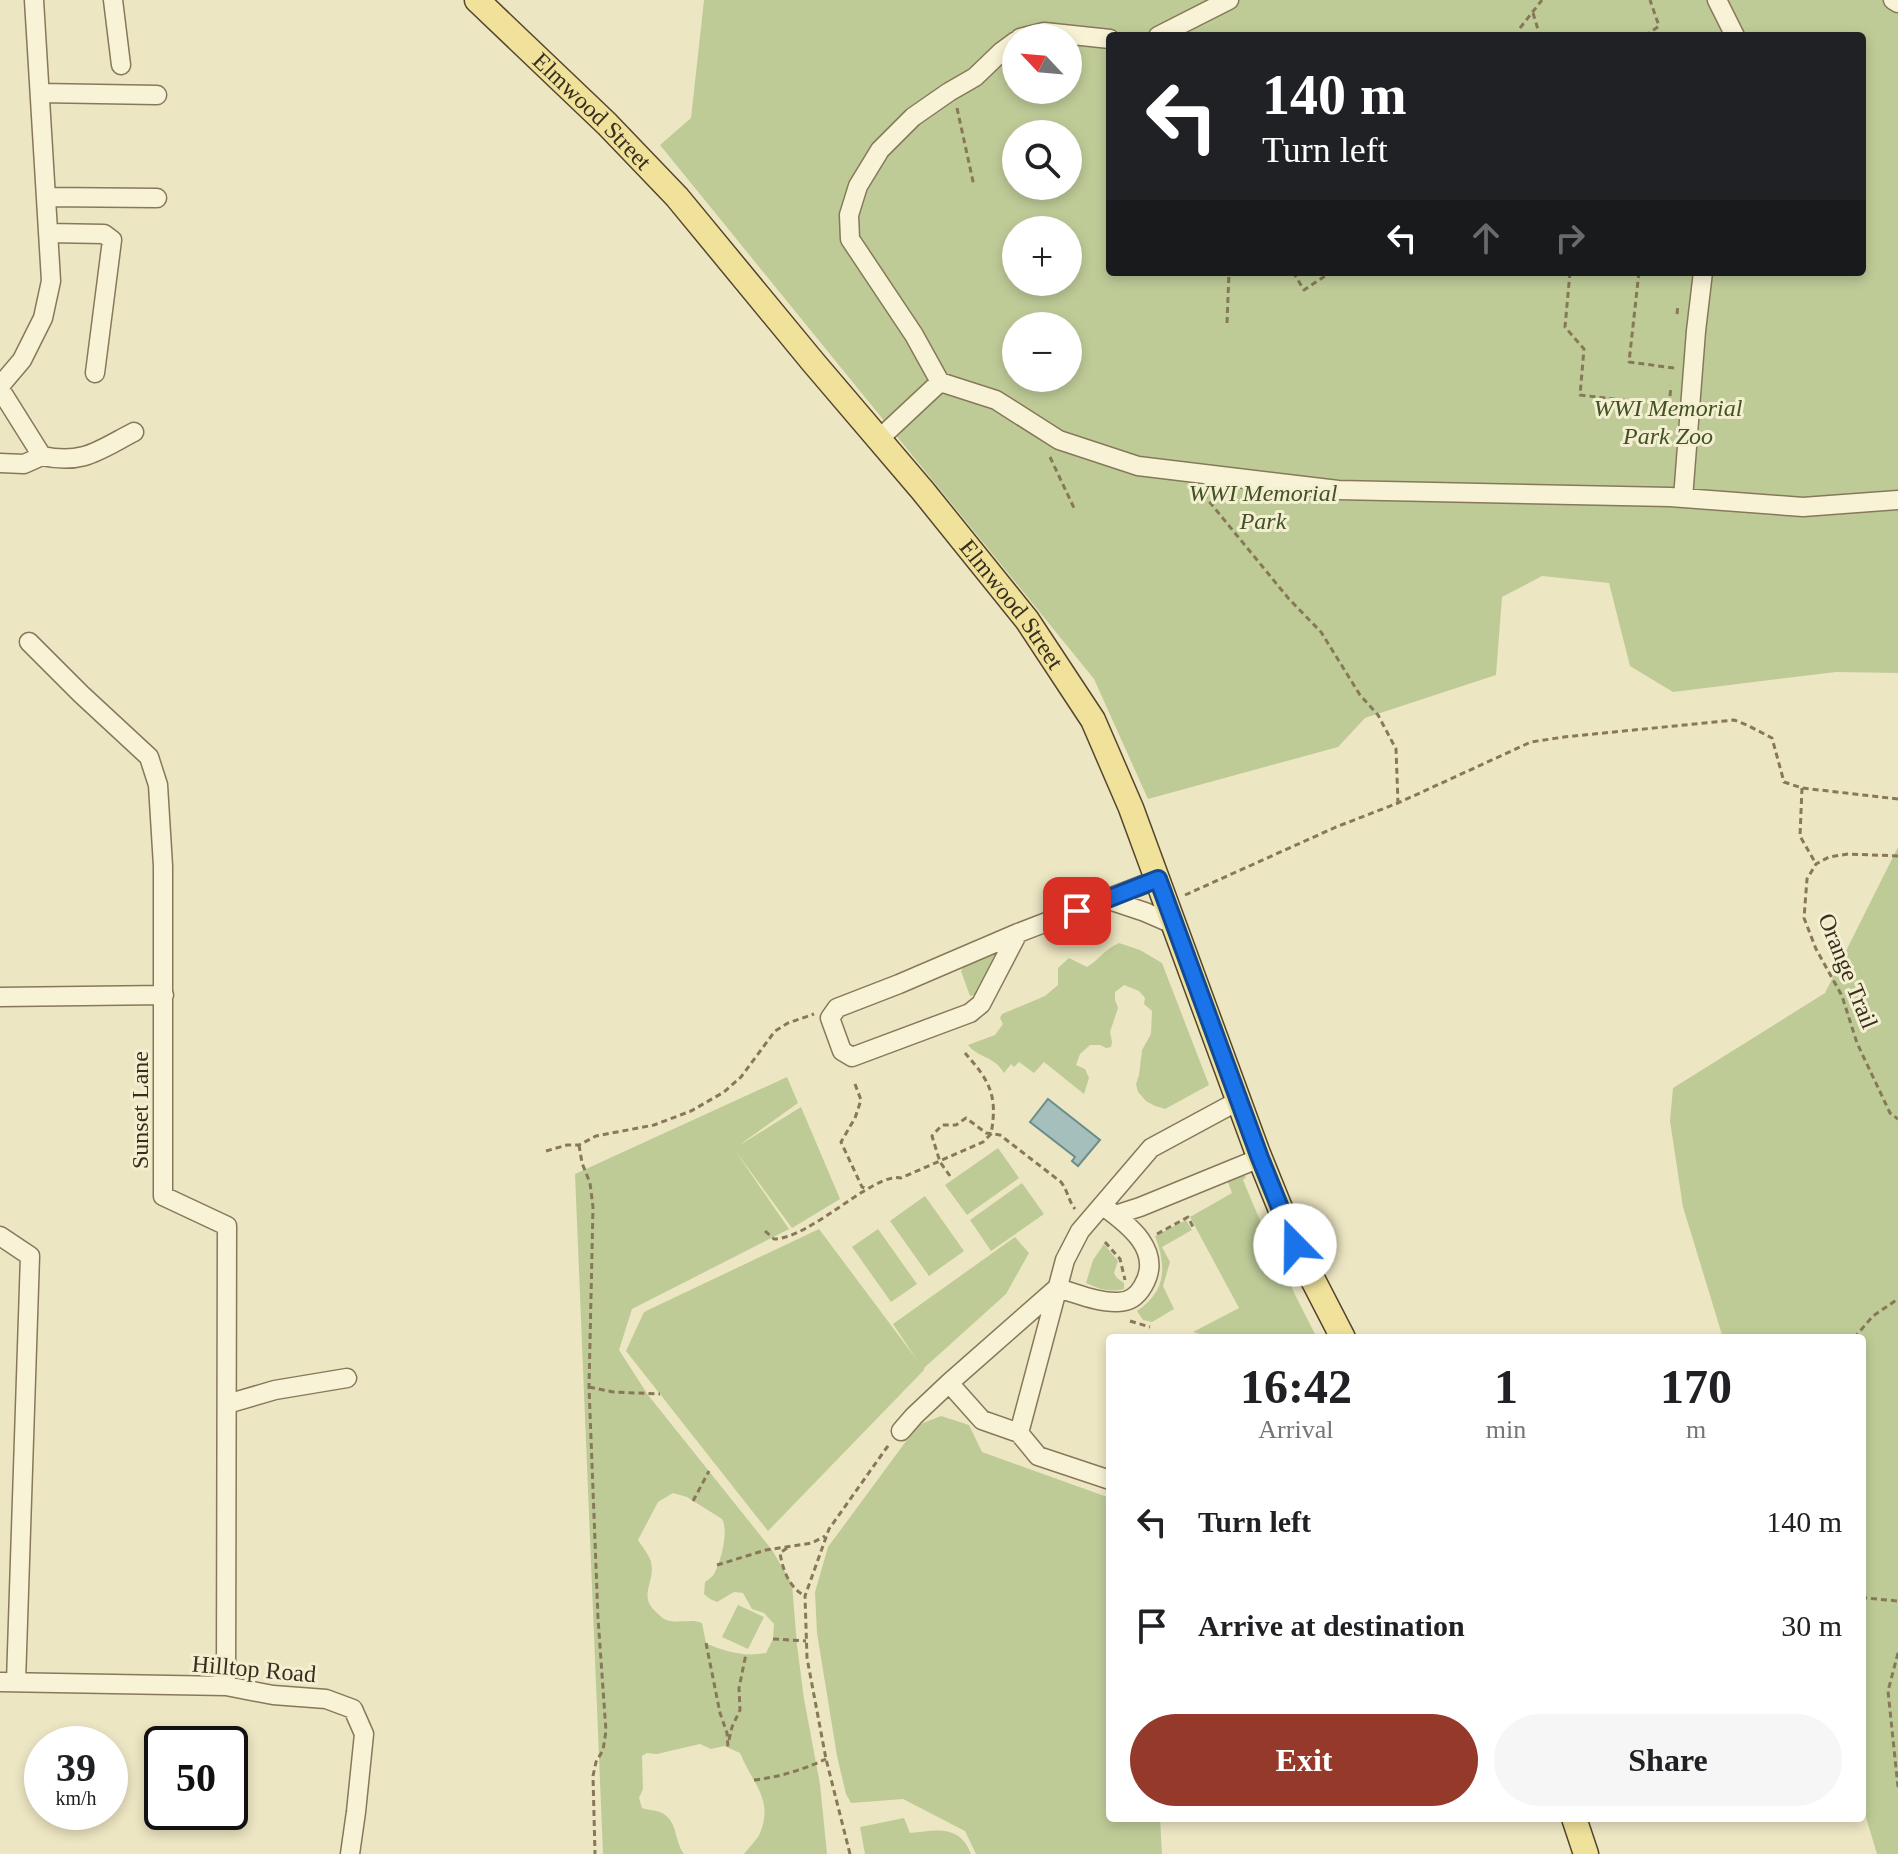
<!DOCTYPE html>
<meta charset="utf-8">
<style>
body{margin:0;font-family:"Times New Roman",serif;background:#f6f6f6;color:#202124;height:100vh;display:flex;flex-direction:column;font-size:30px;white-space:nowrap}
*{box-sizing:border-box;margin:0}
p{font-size:26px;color:#757577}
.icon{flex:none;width:44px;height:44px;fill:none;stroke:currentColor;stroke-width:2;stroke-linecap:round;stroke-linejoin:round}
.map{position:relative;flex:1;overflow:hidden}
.side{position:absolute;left:1106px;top:1334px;width:760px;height:488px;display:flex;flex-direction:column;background:#fff;border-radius:8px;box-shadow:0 4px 12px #0003}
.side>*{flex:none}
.hud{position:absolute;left:1106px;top:32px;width:760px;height:244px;border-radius:8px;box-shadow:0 4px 12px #0003;background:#202124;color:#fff;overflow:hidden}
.needle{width:52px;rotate:296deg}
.controls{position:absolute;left:1002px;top:24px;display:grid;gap:16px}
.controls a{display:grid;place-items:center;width:80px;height:80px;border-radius:50%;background:#fff;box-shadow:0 4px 12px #0003;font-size:40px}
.speed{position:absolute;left:24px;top:1726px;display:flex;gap:16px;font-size:40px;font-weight:700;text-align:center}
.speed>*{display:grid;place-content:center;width:104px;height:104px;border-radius:50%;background:#fff;box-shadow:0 4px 12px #0003;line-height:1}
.speed small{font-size:20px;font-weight:400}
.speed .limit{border:4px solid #111;border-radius:12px;background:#fff;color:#111}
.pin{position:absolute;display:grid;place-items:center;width:68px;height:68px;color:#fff;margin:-34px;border-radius:16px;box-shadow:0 4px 12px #0006}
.me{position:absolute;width:88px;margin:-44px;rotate:338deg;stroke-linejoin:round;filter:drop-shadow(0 0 6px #0008)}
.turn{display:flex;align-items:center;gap:28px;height:168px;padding:0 24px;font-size:36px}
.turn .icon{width:104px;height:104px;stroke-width:2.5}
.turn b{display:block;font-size:56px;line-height:68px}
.lanes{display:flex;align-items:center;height:76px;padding:0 24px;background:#0003;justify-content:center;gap:40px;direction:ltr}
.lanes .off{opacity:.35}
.eta{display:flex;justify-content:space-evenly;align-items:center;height:136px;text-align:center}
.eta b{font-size:48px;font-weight:700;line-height:56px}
.action{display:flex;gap:16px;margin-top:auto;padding:16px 24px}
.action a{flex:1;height:92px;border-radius:48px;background:#95392b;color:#fff;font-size:32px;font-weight:700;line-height:92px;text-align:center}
.action a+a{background:#f6f6f6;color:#202124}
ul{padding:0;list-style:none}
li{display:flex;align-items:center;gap:24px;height:104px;padding:0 24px}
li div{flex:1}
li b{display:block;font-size:30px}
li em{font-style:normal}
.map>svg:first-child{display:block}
.green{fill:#becb97;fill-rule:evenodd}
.water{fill:#a5c0bc;stroke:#6c8e8a;stroke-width:2}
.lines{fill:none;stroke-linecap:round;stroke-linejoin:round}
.minor-casing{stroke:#87785a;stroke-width:21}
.major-casing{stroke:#55452e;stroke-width:27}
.path{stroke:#87785a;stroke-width:3;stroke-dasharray:6 4;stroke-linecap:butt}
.minor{stroke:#f8f3d6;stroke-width:18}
.major{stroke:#f0e19b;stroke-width:24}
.route-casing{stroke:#114b97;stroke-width:20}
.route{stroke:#1a73e8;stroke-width:14}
.labels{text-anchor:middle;stroke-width:6;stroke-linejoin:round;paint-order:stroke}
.street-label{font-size:24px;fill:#372e1e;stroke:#f5efd2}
.park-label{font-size:24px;font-style:italic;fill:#415325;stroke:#f5efd2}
</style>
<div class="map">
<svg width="1898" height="1854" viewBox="0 0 1898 1854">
<rect width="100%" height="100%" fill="#ede6c3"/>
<path class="green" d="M 704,0 L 1898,0 L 1898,673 L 1836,672 L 1673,692 L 1630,666 L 1609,583 L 1542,576 L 1502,597 L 1496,675 L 1365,718 L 1338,747 L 1148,799 L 1094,679 L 660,145 L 691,118 ZM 1110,36 L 1862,36 L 1862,272 L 1110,272 ZM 1016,38 L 1068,38 L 1068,90 L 1016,90 ZM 1016,134 L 1068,134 L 1068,186 L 1016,186 ZM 1016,230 L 1068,230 L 1068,282 L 1016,282 ZM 1016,326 L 1068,326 L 1068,378 L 1016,378 Z
M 1898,847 L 1898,1854 L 1877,1854 L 1862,1804 L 1862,1338 L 1723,1338 L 1683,1207 L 1670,1121 L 1673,1088 L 1825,993 Z
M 1119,943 L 1140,950 L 1162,963 L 1209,1085 L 1165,1109 L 1155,1106 L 1146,1101 L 1138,1092 L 1136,1084 L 1139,1075 L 1142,1050 L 1151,1034 L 1152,1011 L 1144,1004 L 1145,998 L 1139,991 L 1124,985 L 1115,992 L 1115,1000 L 1118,1008 L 1110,1032 L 1112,1042 L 1111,1047 L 1106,1048 L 1100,1045 L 1090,1045 L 1080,1054 L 1076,1065 L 1085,1069 L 1089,1078 L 1084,1094 L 1044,1062 L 1034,1073 L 1019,1062 L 1014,1067 L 1011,1064 L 1004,1073 C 993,1055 978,1058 968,1045 L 995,1035 L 1003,1024 L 1000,1018 L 1002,1014 L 1045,996 L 1058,985 L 1058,968 L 1069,958 L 1087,967 C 1100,959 1105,949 1119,943 Z
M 1002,950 L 976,995 L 970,996 L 961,971 L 963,967 Z
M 787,1077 L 798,1103 L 738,1146 L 801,1107 L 840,1199 L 792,1228 L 734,1149 L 789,1229 L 632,1309 L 619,1350 L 648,1395 L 772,1550 L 792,1584 L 797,1645 L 804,1699 L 820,1784 L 827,1854 L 744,1854 C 749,1847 757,1840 760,1833 C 774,1799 752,1783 740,1753 L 724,1746 L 711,1749 L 700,1744 L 657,1754 L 647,1753 L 642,1756 L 643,1789 L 639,1798 L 642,1808 C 648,1810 657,1810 662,1813 C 678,1821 674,1841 684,1854 L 603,1854 L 575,1174 ZM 673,1493 L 687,1497 L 722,1519 C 729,1531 721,1560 715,1572 C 713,1577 709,1579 705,1582 L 704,1594 L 710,1599 L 717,1602 L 734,1592 L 743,1593 L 752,1609 L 764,1613 L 774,1624 L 773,1639 L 766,1653 C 745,1657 725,1652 706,1643 L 702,1623 C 689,1618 678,1625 664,1619 C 661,1617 657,1613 655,1611 C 638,1595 656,1581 651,1562 C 649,1555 642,1546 638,1540 L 658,1502 Z
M 998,1148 L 1019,1178 L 967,1215 L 945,1185 Z
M 1241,1172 L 1246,1177 L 1243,1180 C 1265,1234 1290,1286 1317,1338 L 1212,1338 L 1193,1332 L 1239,1308 L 1190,1217 L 1232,1193 L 1226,1177 Z
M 1022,1183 L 1044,1214 L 991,1251 L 970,1220 Z
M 925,1196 L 964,1251 L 929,1276 L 890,1221 Z
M 1186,1220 L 1192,1230 L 1162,1247 L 1170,1262 L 1163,1286 L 1174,1309 L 1152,1322 L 1143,1320 L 1137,1311 C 1166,1291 1167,1268 1155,1236 Z
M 819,1229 L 917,1360 L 893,1324 L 1015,1237 L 1029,1253 L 1006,1294 L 924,1368 L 924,1370 L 768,1531 L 626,1351 L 644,1312 Z
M 878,1229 L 917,1284 L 891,1302 L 852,1247 Z
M 1104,1244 L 1118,1261 L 1114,1273 L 1117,1278 L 1124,1283 L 1124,1289 C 1110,1293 1099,1289 1086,1283 L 1093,1260 Z
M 941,1416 L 969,1425 L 982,1452 L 1110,1498 L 1110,1818 L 1160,1818 L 1162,1854 L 976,1854 L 965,1831 L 903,1799 L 851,1803 L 846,1794 L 837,1756 L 817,1633 L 815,1592 L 828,1547 L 918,1425 Z
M 738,1605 L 764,1617 L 748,1649 L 722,1637 Z
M 904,1818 L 910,1833 C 936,1830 960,1824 971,1854 L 865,1854 L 860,1827 Z"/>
<path class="water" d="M 1048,1099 L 1100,1140 L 1078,1166 L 1072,1161 L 1075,1157 L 1030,1122 Z"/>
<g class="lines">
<g class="minor-casing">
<path id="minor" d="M 113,0 L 121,65
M 1717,0 L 1735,36
M 1893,0 L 1898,3
M 1158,36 L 1229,0
M 1020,38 L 1044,32 L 1110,39
M 1016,41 L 1001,52 L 975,77 L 949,92 L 913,117 L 880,150 L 858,186 L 849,215 L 850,239 L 914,335 L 940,382 L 996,400 L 1059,440 L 1138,466 L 1338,490 L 1670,497 L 1803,507 L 1898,500
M 40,93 L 157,95
M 46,197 L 157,198
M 48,233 L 104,234 L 112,240 L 95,373
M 0,386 L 22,360 L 43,318 L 51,281 L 34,0
M 0,389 L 42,456 C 83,465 99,450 134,432
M 879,439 L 940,382
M 0,463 L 24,464 L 42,456
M 1683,498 L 1696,331 L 1703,272
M 29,642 L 81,694 L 149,757 L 158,785 L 163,866 L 163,1196 L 227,1226 L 226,1686
M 1106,899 L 1145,912 L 1175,925
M 1018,933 L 981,1004 L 970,1013 L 852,1057 L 842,1051 L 830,1018 L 837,1008 L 899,984 L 1018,933 L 1158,879
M 0,997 L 164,995
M 1115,1215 L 1140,1207 L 1260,1158
M 0,1236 L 30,1256 L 16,1682
M 227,1404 L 275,1390 L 347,1378
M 901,1431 L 914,1416 L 949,1383
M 1019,1433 L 982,1420 L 949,1383 L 1057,1288 C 1076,1293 1098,1303 1118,1302 C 1130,1302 1138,1295 1143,1286 C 1164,1251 1128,1224 1103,1206
M 1110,1480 L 1038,1456 L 1019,1433 L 1065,1260 L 1080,1231 L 1151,1148 L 1238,1101
M 0,1682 L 226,1686 L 273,1695 L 326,1699 L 353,1709 L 364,1734 L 356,1812 L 350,1854"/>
</g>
<g class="major-casing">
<g id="major">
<path id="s1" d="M 477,0 L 607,124 L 677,197 L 813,362 L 923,491 L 1027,620 L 1093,720 L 1131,808 L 1257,1151 L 1295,1245 L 1343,1338"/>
<path d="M 1574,1818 L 1586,1854"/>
</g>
</g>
<path class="path" d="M 1533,13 L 1540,36
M 1520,28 L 1542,0
M 1645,36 L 1659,26 L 1650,0
M 957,108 L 974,186
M 1293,272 L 1304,290 L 1325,276
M 1570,272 L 1565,327 L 1584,349 L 1580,395 L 1673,406
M 1639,272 L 1629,362 L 1674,368
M 1677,314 L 1678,304
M 1227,323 L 1229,272
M 1669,406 L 1671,386
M 1050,457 L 1074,508
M 1203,494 L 1289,599 L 1321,632 L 1360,695 L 1378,715 L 1396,749 L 1398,803
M 1802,788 L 1800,836 L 1816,864
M 1898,856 L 1848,854 L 1829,857 L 1816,864 L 1807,879 L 1804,918 L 1816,949 L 1842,996 L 1857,1043 L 1890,1113 L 1898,1119
M 1185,895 L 1336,827 L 1398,803 L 1531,742 L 1564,737 L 1734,720 L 1747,725 L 1772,738 L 1784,782 L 1802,788 L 1898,799
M 855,1084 L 861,1100 L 855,1118 L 841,1142 L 862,1187 L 868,1189
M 579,1145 L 582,1163 L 590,1183 L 593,1207 L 589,1387 L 598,1618 L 606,1731 L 603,1750 L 596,1762 L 593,1776 L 595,1854
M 546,1151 L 567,1145 L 579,1145 L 596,1136 L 654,1125 L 691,1111 L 724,1092 L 741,1077 L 775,1031 L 788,1023 L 814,1014
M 950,1176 L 940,1162 L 932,1136 L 942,1125 L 956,1125 L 966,1118 L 986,1133 L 1000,1135 L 1061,1182 C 1068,1191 1068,1200 1075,1209
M 765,1231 L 774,1239 C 812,1238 873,1172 901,1178 L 983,1142 L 991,1134 C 998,1096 990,1081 965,1053
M 1157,1234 L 1188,1217 L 1194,1229
M 1105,1242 L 1120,1259 L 1125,1280
M 1130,1321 L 1150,1327
M 1854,1338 L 1873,1316 L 1898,1299
M 589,1387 L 613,1392 L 660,1394
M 693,1501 L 709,1471
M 787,1548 L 780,1553 C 783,1571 789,1587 805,1596
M 717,1565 L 766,1550 L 812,1543 L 825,1536
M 1862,1595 L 1866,1598 L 1898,1601
M 773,1639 L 806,1641
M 706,1643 L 720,1713 L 727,1733 L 728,1748
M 1898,1653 L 1888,1691 L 1898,1787
M 729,1740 L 732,1727 L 740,1710 L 739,1688 L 746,1654
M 754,1780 C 780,1777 802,1770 826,1759
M 850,1854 L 826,1759 L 807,1658 L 805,1596 L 829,1529 L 890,1443"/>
<use href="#minor" class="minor"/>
<use href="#major" class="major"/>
</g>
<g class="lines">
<g class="route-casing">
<path id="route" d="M 1077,911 L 1158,879 L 1260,1158 L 1295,1245"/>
</g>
<use href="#route" class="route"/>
</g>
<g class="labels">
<g class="street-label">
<text dy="8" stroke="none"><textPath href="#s1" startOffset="160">Elmwood Street</textPath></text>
<text dy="8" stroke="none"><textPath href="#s1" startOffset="808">Elmwood Street</textPath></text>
<text transform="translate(1848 971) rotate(68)" y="8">Orange Trail</text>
<text transform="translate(140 1110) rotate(-90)" y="8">Sunset Lane</text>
<text transform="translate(254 1669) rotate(5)" y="8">Hilltop Road</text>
</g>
<g class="park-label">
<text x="1668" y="416">WWI Memorial<tspan x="1668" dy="28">Park Zoo</tspan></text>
<text x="1263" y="501">WWI Memorial<tspan x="1263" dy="28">Park</tspan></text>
</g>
</g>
</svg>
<div class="controls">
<a><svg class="needle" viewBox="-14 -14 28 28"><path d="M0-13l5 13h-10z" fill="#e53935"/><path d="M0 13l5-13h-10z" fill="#757577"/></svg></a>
<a><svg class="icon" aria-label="search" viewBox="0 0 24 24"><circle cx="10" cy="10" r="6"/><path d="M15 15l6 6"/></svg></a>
<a>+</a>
<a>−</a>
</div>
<div class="speed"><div>39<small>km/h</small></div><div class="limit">50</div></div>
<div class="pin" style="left:1077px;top:911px;background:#d93025"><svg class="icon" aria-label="arrive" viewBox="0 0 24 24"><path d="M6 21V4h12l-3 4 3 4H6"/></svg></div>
<svg class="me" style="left:1295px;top:1245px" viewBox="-20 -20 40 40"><circle r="19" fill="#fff"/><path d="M0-13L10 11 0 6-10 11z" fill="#1a73e8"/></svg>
<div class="hud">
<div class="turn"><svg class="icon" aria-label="left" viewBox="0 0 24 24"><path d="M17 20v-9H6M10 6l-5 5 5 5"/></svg><div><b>140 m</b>Turn left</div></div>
<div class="lanes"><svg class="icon" aria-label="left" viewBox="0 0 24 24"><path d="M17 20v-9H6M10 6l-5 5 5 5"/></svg><svg class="icon off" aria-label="ahead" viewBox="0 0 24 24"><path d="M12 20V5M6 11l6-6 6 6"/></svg><svg class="icon off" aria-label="right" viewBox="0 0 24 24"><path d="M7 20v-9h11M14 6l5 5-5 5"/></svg></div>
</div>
<section class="side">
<div class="eta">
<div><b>16:42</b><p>Arrival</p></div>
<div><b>1</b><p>min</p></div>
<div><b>170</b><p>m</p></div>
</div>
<ul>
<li><svg class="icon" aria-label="left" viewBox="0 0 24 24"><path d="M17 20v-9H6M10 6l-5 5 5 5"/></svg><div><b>Turn left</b></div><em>140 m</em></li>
<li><svg class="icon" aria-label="arrive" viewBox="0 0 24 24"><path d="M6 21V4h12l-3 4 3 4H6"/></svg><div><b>Arrive at destination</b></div><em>30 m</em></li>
</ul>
<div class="action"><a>Exit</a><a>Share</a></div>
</section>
</div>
